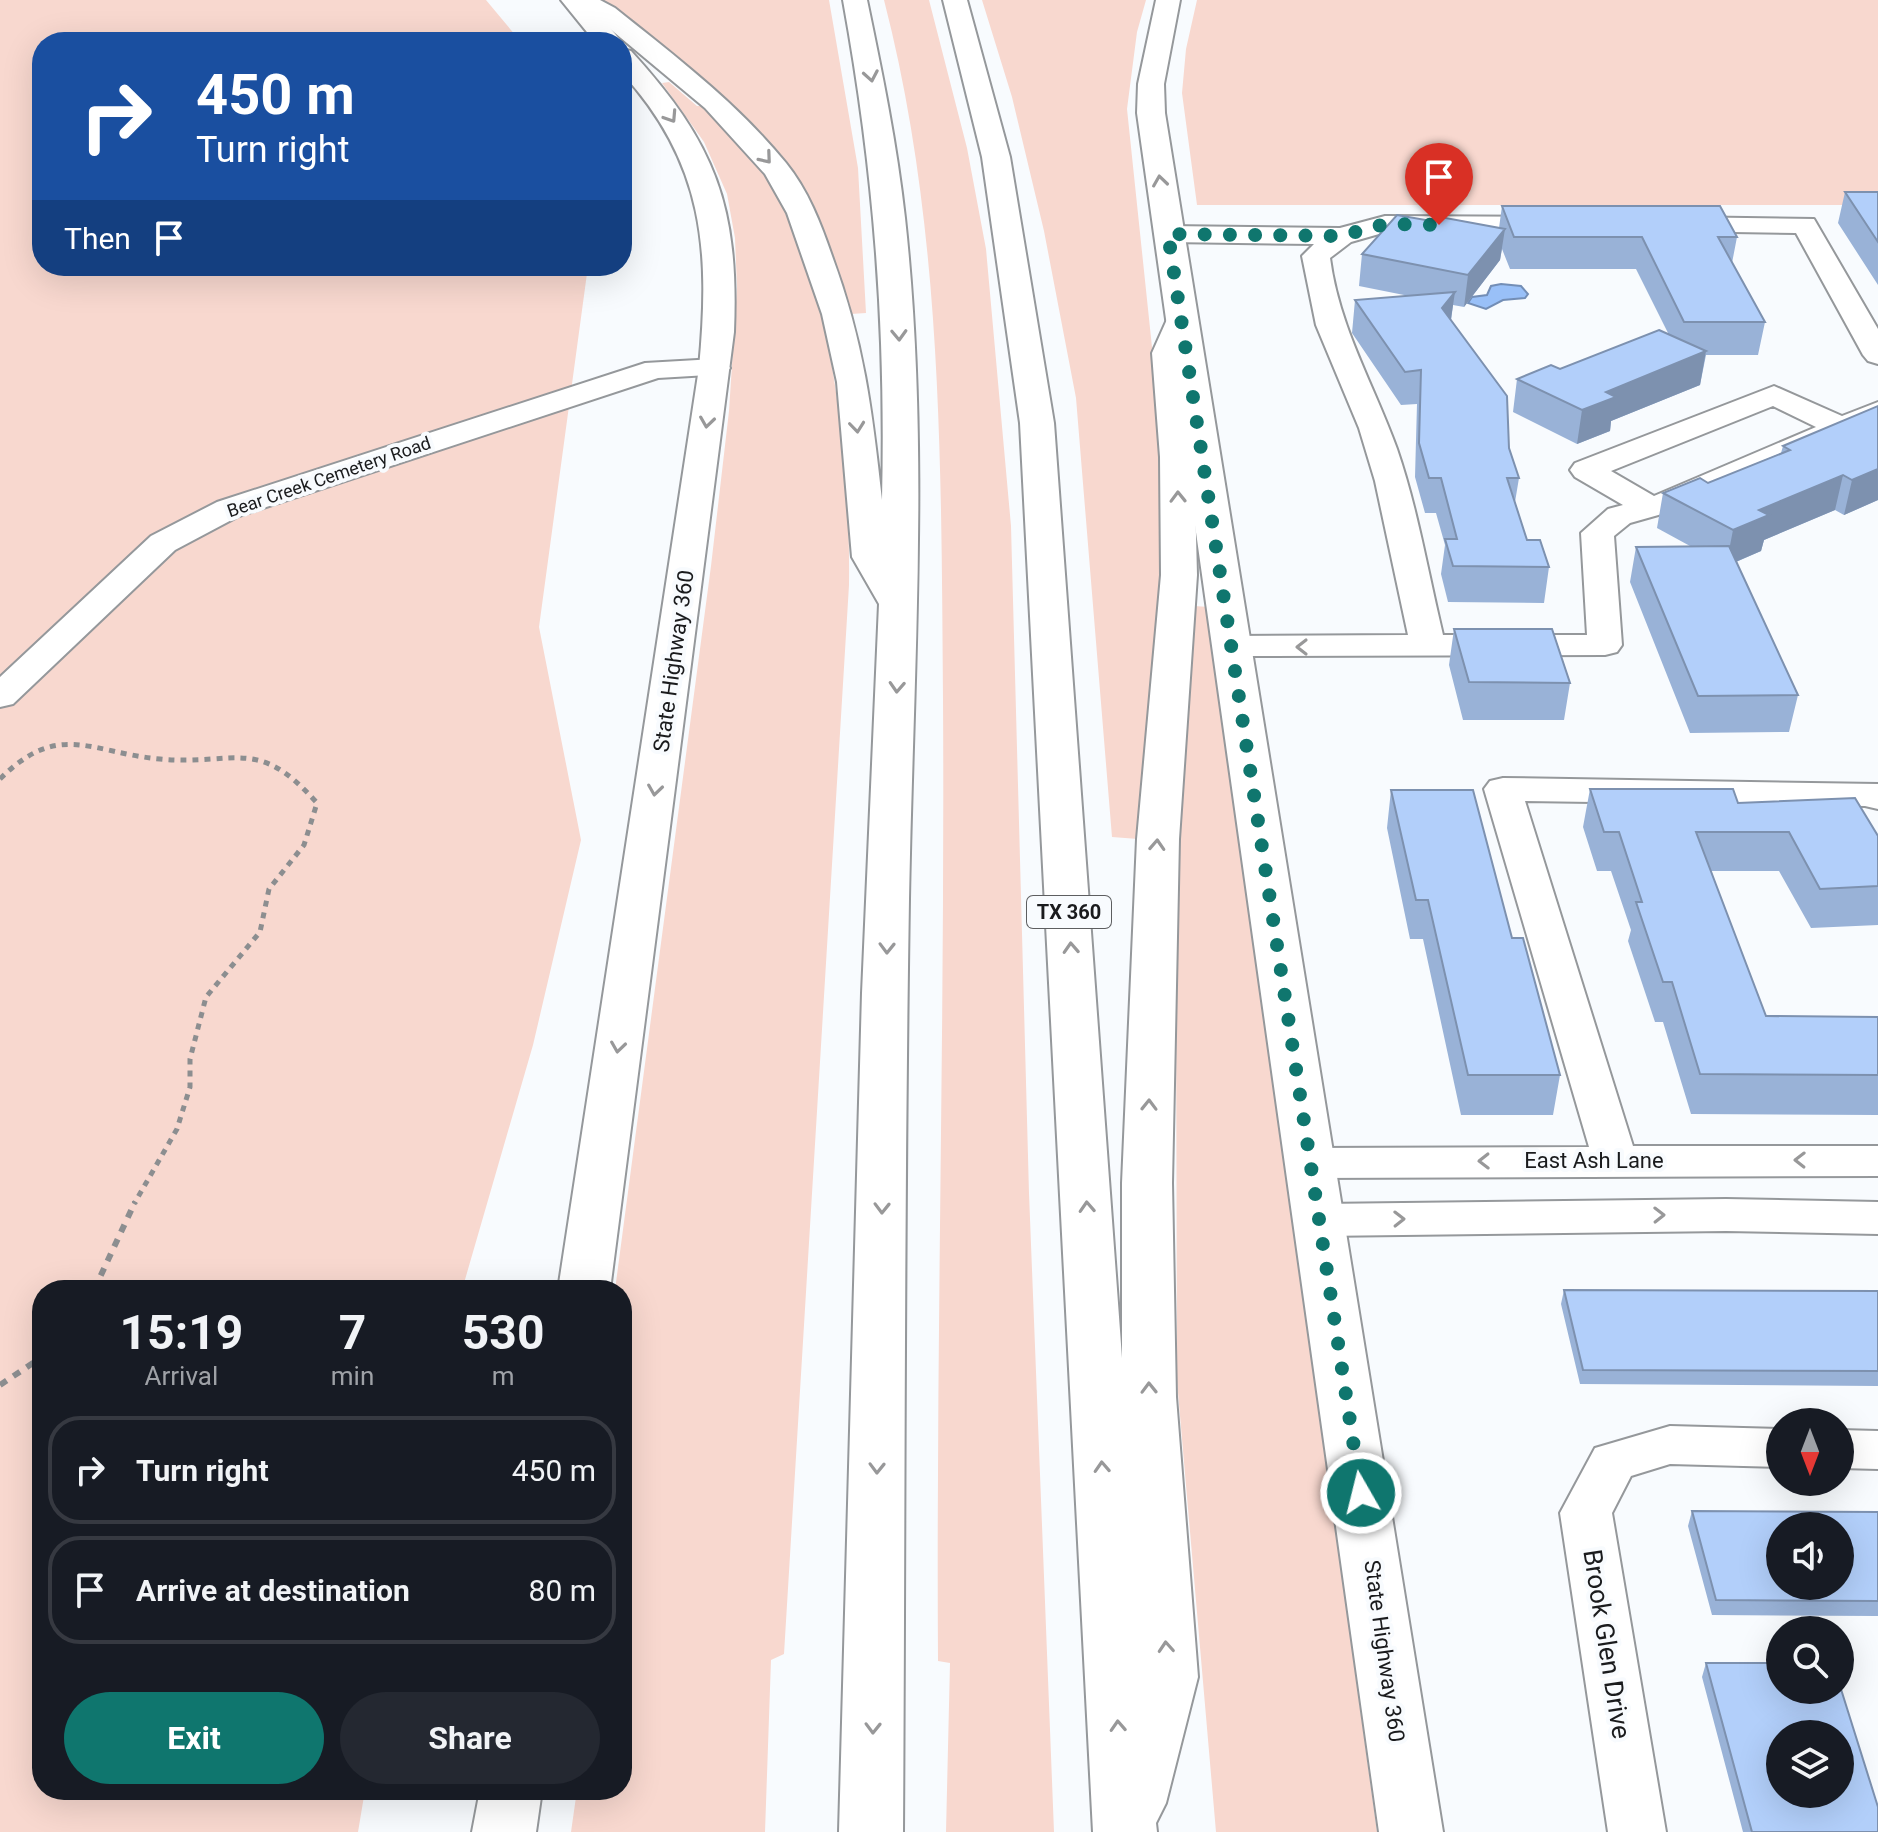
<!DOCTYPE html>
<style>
body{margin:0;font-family:Roboto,sans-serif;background:#242831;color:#f1f3f6;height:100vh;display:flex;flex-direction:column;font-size:30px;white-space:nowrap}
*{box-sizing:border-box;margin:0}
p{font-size:26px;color:#9ea1a6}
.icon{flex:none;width:44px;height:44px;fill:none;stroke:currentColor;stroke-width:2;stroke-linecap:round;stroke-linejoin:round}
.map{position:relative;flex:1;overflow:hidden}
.details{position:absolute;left:32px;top:1280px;width:600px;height:520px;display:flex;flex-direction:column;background:#171b24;border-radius:32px;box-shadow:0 8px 32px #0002}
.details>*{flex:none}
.hud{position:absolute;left:32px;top:32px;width:600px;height:244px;border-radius:32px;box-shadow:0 8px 32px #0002;background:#1a4fa0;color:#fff;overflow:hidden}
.needle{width:52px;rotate:180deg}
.tools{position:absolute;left:1766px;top:1408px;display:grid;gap:16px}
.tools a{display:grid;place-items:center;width:88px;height:88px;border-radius:50%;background:#171b24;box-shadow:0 8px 32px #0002;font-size:40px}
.pin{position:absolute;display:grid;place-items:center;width:68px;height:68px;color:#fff;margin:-82px -34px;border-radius:50% 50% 50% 0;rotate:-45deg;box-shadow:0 0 8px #0007}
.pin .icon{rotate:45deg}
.me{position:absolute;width:88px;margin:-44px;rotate:352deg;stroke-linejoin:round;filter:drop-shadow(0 0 6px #0008)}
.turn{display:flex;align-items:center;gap:28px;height:168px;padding:0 32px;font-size:36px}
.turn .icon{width:104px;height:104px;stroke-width:2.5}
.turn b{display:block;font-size:56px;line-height:68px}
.then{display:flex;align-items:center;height:76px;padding:0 32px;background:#0003;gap:16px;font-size:30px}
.eta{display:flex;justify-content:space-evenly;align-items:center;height:136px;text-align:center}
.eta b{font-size:48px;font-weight:700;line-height:56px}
.cta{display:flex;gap:16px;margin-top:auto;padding:16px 32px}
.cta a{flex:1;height:92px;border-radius:48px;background:#0f766e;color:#fff;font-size:32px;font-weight:700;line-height:92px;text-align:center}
.cta a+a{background:#242831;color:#f1f3f6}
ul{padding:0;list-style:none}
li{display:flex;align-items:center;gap:24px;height:108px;margin:0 16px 12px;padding:0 16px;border:4px solid #363941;border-radius:32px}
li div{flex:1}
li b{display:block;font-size:30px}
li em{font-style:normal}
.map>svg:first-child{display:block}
.green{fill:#f8d8cf}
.water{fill:#99c0f8;stroke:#738eb6;stroke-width:2}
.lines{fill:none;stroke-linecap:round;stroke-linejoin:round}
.minor-casing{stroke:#95989b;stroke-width:4}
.major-casing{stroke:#95989b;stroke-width:4}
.highway-casing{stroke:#95989b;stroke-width:4}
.path-far1{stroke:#8c8e90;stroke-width:5;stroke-dasharray:6 6;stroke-linecap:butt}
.path{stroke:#8c8e90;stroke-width:6;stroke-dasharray:8 8;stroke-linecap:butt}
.minor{fill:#fff;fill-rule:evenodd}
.major{fill:#fff;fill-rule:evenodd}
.highway{fill:#fff;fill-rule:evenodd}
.wall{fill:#99b2d7}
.shaded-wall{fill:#7d91af}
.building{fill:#b2cffa;stroke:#7d91af;stroke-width:2;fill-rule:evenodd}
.oneway{stroke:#989899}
.route{stroke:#0f766e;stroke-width:14;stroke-dasharray:0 25.2}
.labels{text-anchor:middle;stroke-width:8;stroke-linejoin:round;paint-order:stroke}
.far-street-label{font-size:18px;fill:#1a1b1d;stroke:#f8fbfe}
.shield{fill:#f8fbfe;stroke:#5d5e60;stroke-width:2}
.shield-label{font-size:20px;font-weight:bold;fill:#1a1b1d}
.street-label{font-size:22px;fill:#1a1b1d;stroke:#f8fbfe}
.near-street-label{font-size:26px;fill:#1a1b1d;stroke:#f8fbfe}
</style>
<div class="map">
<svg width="1878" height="1832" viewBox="0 0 1878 1832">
<rect width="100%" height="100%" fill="#f8fbfe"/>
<path class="green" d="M 0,0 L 486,0 L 521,42 L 42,42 L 42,266 L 588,266 L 539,627 L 581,840 L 533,1045 L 462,1290 L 42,1290 L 42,1790 L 365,1790 L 358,1832 L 0,1832 Z
M 601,0 L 829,0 L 858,168 L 866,313 L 851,314 L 809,200 L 761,133 Z
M 884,0 L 929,0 L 967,148 L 986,249 L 1011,526 L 1029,1193 L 1054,1832 L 946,1832 L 950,1663 L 938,1661 C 936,1340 945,1020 943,699 C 941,464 943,229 884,0 Z
M 982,0 L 1146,0 L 1137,32 L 1127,109 L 1167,490 L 1157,648 L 1138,839 L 1112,837 L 1076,398 L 1044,231 L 1012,97 Z
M 1197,0 L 1878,0 L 1878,205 L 1197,205 L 1182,93 L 1186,49 Z
M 669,82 L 697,106 L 706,106 C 738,140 769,174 791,216 C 812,254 821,301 828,344 C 843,425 850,502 849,585 L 784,1654 L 771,1660 L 765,1832 L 571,1832 L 577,1790 L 622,1790 L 622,1290 L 615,1290 L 711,566 L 729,411 L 737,287 L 735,238 L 727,194 L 704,142 L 662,83 Z
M 1194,606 L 1209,607 L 1377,1832 L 1216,1832 L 1177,1381 L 1176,985 L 1181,756 Z"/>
<path class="water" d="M 1501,284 L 1521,286 L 1528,294 L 1525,298 L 1503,300 L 1486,309 L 1468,303 L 1472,297 L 1487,295 L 1491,286 Z"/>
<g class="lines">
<g class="minor-casing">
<path id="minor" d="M 1385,216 L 1554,217 L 1563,219 L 1567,225 L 1563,231 L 1554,233 L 1386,232 L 1351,242 L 1330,258 C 1339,327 1374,385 1397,449 C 1418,510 1428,573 1443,635 L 1587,635 L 1581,533 L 1608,509 L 1623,505 L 1575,477 L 1570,470 L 1575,463 L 1774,386 L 1842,416 L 1878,402 L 1878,422 L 1676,510 L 1630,523 L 1614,536 L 1622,645 L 1617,652 L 1605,655 L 1231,656 L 1219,653 L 1214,646 L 1219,639 L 1231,636 L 1408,635 L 1375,481 L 1359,428 L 1316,325 L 1302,256 L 1314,244 L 1168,242 L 1158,240 L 1155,234 L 1158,228 L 1168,226 L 1340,228 ZM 1773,406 L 1816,427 L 1654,496 L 1611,471 Z
M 1678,217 L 1814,219 L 1878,329 L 1878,364 L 1868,361 L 1863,355 L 1796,233 L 1669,231 L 1665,225 L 1669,219 Z
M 715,359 L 725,362 L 730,368 L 725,374 L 658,378 L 239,516 L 175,550 L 13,704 L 0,707 L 0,677 L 151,536 L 217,502 L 645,363 Z
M 1503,778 L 1878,784 L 1878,809 L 1865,806 L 1525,801 L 1633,1146 L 1878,1146 L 1878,1176 L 1310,1178 L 1294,1174 L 1288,1163 L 1294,1152 L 1310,1148 L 1589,1147 L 1484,789 L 1490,781 Z
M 1726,1199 L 1878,1202 L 1878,1234 L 1726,1231 L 1321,1236 L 1305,1231 L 1298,1220 L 1305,1209 L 1321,1204 Z
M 1670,1426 L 1780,1429 L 1780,1467 L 1670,1464 L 1631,1476 L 1612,1513 L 1666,1832 L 1608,1832 L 1560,1513 L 1595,1448 Z
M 1840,1430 L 1878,1431 L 1878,1469 L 1840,1468 Z"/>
</g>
<g class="major-casing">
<path id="major" d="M 561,0 L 586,0 L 622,42 L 595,42 Z
M 1156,0 L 1180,0 L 1164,84 L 1165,113 L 1443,1832 L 1379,1832 L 1137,113 L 1138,84 Z
M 622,49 L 631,51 C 716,144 739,207 734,332 L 610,1290 L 558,1290 L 699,368 C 710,251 705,164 622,73 Z
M 480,1790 L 542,1790 L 536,1832 L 472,1832 Z"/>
</g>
<g class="highway-casing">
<path id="highway" d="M 569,0 L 600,0 L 615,8 C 675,56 737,103 786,163 C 808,190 821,224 832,256 C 864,343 872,409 882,500 C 886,327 874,170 843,0 L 867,0 C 882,72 897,145 905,218 C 930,446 913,672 909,899 C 904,1210 905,1521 903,1832 L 839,1832 L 862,993 L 879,604 L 852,557 L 837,382 L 822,314 L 787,213 L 765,174 L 705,108 L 597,18 Z
M 943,0 L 967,0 L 1010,157 L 1054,423 L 1122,1358 L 1122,1183 L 1137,839 L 1161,575 L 1160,457 L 1152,353 L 1169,315 L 1191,315 L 1196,322 L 1184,353 L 1194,457 L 1197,575 L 1179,839 L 1172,1183 L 1176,1397 L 1198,1677 L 1166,1803 L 1156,1823 L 1157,1832 L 1093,1832 L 1020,423 L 982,157 Z"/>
</g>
<path class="path-far1" d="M 0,779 C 59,720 91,753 160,759 C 236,766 257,735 317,803 L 304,845 L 269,889 L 260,932 L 206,997 L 190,1059 L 190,1087 L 177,1129 L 134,1204"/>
<path class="path" d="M 94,1290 L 135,1202
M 0,1385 L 42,1357"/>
<use href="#minor" class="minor"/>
<use href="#major" class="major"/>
<use href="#highway" class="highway"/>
</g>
<path class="wall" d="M 1845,192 L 1878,192 L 1878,285 L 1838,223 Z
M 1502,206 L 1737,237 L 1732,263 L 1765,322 L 1758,355 L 1706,355 L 1700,385 L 1611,421 L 1610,431 L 1577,444 L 1513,412 L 1517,379 L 1560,369 L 1668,333 L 1636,269 L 1510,269 L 1502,249 L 1500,260 L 1464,307 L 1453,305 L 1451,321 L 1509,448 L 1519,478 L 1515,502 L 1527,540 L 1549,567 L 1544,603 L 1448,602 L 1441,574 L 1445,545 L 1436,513 L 1425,513 L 1415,477 L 1417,404 L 1401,405 L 1352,333 L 1355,300 L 1409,296 L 1359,286 L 1362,254 L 1431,221 L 1499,228 Z
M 1878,406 L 1878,500 L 1844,515 L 1835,510 L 1764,540 L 1761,551 L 1736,562 L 1798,695 L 1789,732 L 1690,733 L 1630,582 L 1636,547 L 1690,546 L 1657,528 L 1663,493 L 1708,483 L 1781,453 L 1783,446 Z
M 1454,629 L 1570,683 L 1564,720 L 1463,720 L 1449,665 Z
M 1590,789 L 1738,803 L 1878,836 L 1878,925 L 1811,928 L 1779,871 L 1711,871 L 1766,1016 L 1878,1017 L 1878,1115 L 1691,1114 L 1663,1022 L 1655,1022 L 1628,941 L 1631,930 L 1611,871 L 1597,871 L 1583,827 Z
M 1391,790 L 1512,938 L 1560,1075 L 1553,1115 L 1461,1115 L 1423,939 L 1410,939 L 1387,828 Z
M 1564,1290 L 1878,1291 L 1878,1386 L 1580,1384 L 1561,1304 Z
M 1692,1511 L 1878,1512 L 1878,1616 L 1712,1615 L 1688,1526 Z
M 1706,1663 L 1878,1832 L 1743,1832 L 1702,1677 Z"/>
<path class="shaded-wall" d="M 1505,229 L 1500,260 L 1464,307 L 1468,275 Z
M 1455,292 L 1450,325 L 1442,308 Z
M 1706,351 L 1700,385 L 1611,421 L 1610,431 L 1577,444 L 1582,410 L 1606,392 Z
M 1878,469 L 1878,500 L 1844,515 L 1852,480 Z
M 1843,475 L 1835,510 L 1764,540 L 1761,551 L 1726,566 L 1733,530 L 1759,510 Z"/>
<path class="building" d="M 1845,192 L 1878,192 L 1878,242 Z
M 1502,206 L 1720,206 L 1737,237 L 1718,237 L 1765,322 L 1684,322 L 1642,237 L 1514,237 Z
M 1397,215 L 1431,221 L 1435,216 L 1505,229 L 1468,275 L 1362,254 Z
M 1455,292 L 1442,308 L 1507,396 L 1509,448 L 1519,478 L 1507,478 L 1527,540 L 1540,540 L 1549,567 L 1453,566 L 1445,539 L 1457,539 L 1441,478 L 1429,478 L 1419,443 L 1421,370 L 1405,372 L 1355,300 Z
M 1659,330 L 1706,351 L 1606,392 L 1616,397 L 1582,410 L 1517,379 L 1551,365 L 1560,369 Z
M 1878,406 L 1878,469 L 1852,480 L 1843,475 L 1759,510 L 1769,515 L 1733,530 L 1663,493 L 1700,478 L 1708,483 L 1790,450 L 1783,446 Z
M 1729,546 L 1798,695 L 1698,696 L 1636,547 Z
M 1454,629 L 1552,629 L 1570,683 L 1469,682 Z
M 1590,789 L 1733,789 L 1738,803 L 1855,798 L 1878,836 L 1878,886 L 1820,889 L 1789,832 L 1696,832 L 1766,1016 L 1878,1017 L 1878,1075 L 1700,1074 L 1672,982 L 1663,982 L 1636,902 L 1642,902 L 1619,832 L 1604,832 Z
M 1391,790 L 1473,790 L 1512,938 L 1523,938 L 1560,1075 L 1468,1075 L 1428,900 L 1416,900 Z
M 1564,1290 L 1878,1291 L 1878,1371 L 1583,1370 Z
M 1692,1511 L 1878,1512 L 1878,1601 L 1716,1600 ZM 1780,1526 L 1840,1526 L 1840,1586 L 1780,1586 Z
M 1706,1663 L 1780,1663 L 1780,1690 L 1840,1690 L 1840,1686 L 1878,1807 L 1878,1832 L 1752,1832 ZM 1780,1734 L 1840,1734 L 1840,1794 L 1780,1794 Z"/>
<defs><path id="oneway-chevron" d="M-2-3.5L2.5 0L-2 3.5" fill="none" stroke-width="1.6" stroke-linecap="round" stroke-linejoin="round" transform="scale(2)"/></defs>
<g class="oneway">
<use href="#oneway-chevron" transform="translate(871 76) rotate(80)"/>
<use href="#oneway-chevron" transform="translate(671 117) rotate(57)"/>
<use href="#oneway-chevron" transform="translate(766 158) rotate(50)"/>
<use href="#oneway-chevron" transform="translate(1160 181) rotate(-98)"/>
<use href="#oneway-chevron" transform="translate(899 335) rotate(88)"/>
<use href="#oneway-chevron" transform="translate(707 422) rotate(98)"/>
<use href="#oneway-chevron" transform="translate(857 427) rotate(84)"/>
<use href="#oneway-chevron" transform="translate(1178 497) rotate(-91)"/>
<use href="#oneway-chevron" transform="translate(1302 647) rotate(-180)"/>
<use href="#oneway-chevron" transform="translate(897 687) rotate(93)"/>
<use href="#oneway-chevron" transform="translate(655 790) rotate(98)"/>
<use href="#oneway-chevron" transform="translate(1157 845) rotate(-87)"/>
<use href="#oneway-chevron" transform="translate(887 948) rotate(91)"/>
<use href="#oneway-chevron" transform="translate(1071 948) rotate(-93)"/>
<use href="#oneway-chevron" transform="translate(618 1047) rotate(98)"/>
<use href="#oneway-chevron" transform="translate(1149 1105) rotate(-89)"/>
<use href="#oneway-chevron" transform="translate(1800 1160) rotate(-179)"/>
<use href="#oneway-chevron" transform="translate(1484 1161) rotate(179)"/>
<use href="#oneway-chevron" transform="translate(1087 1207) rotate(-93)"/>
<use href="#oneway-chevron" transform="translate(882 1208) rotate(91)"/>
<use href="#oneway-chevron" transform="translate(1659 1215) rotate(-1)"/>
<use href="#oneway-chevron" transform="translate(1399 1219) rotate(-1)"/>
<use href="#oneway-chevron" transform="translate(1149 1388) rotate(-91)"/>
<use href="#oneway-chevron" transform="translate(1102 1467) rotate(-93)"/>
<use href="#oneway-chevron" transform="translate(877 1468) rotate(91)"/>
<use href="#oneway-chevron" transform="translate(1166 1647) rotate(-94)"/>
<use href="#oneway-chevron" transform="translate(1118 1726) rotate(-93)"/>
<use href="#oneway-chevron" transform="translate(873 1728) rotate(91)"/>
</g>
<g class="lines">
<path class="route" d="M 1361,1493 L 1168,234 L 1341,236 L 1385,224 L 1439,225"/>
</g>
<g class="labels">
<g class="far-street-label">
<text transform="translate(329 477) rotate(-19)" y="6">Bear Creek Cemetery Road</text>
</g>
<rect class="shield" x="1027" y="896" width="84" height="32" rx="6"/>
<g class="shield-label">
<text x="1069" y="919">TX 360</text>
</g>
<g class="street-label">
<text transform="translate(673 661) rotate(-82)" y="8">State Highway 360</text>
<text x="1594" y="1168">East Ash Lane</text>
<text transform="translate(1385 1651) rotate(82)" y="8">State Highway 360</text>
</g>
<g class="near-street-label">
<text transform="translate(1607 1644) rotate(81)" y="9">Brook Glen Drive</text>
</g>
</g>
</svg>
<div class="tools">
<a><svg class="needle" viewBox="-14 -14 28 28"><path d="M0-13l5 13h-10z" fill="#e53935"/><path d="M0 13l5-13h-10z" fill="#9ea1a6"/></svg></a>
<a><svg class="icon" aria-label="sound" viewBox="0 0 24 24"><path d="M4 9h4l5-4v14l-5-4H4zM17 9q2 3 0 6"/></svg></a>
<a><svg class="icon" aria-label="search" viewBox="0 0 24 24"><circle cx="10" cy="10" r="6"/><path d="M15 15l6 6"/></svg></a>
<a><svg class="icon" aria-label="layers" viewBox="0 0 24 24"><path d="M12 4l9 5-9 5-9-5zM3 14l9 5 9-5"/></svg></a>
</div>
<div class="pin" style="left:1439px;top:225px;background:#d93025"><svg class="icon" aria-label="arrive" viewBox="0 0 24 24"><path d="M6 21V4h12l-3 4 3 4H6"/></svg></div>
<svg class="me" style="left:1361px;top:1493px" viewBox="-20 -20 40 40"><circle r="17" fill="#0f766e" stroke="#fff" stroke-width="3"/><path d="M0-11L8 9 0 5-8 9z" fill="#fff"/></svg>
<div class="hud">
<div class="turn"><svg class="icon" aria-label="right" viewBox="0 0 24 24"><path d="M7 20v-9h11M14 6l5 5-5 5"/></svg><div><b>450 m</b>Turn right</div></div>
<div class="then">Then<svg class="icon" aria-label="arrive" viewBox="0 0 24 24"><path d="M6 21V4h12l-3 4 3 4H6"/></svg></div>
</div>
<section class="details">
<div class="eta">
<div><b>15:19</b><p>Arrival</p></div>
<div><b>7</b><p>min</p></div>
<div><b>530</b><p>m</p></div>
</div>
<ul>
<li><svg class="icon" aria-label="right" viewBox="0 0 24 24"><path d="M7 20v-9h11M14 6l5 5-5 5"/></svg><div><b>Turn right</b></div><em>450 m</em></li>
<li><svg class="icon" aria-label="arrive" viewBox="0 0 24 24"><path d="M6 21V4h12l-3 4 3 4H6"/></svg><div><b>Arrive at destination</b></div><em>80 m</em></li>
</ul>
<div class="cta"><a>Exit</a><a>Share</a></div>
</section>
</div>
